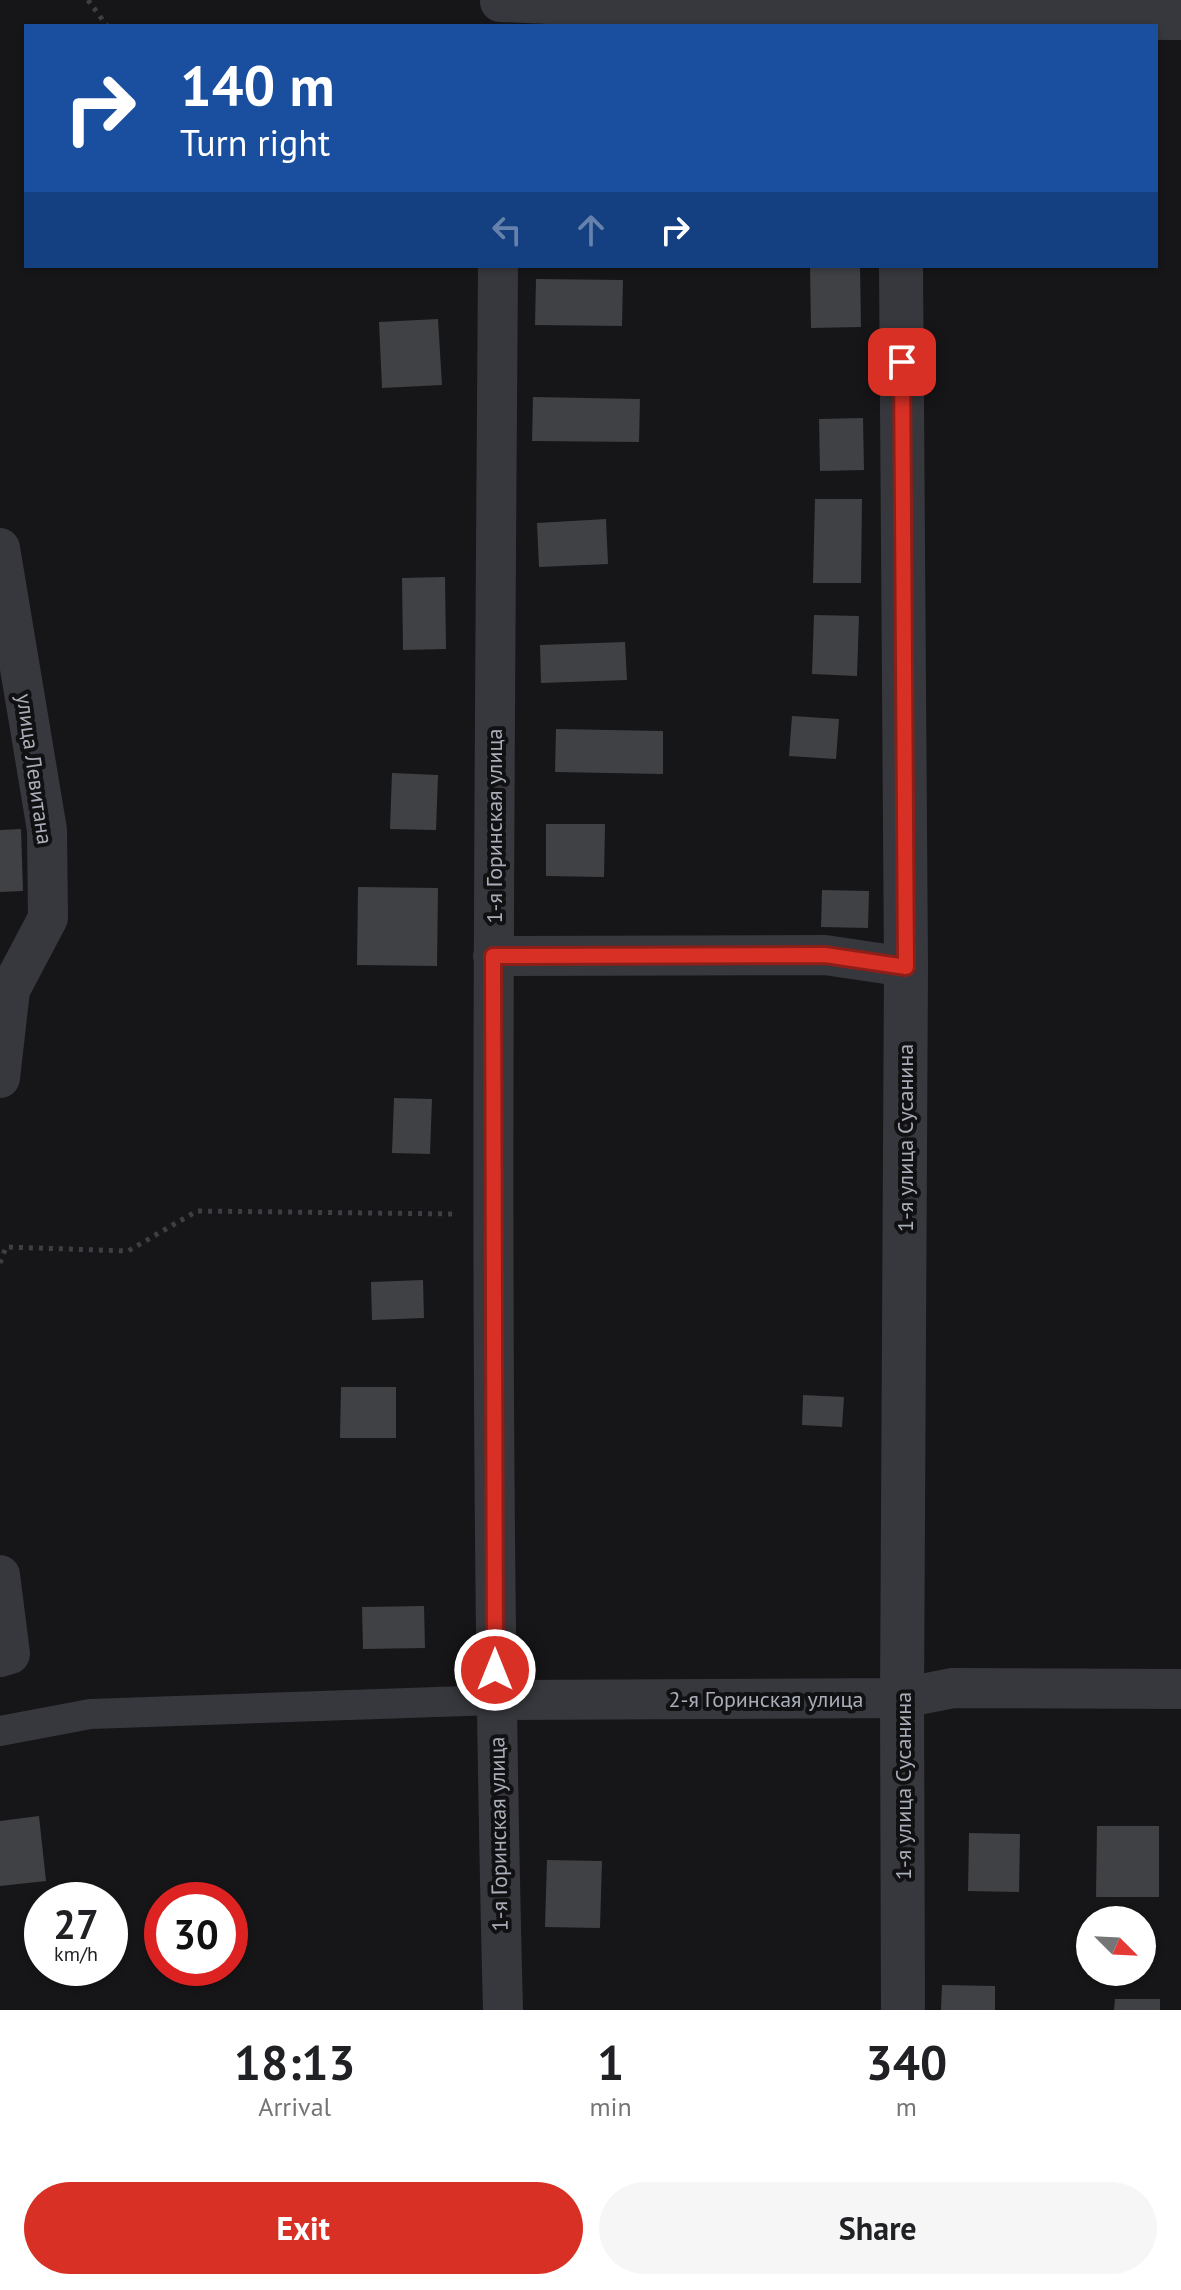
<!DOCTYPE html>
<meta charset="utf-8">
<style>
body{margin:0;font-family:"PT Sans",sans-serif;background:#f6f6f6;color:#202124;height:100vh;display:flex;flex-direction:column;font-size:30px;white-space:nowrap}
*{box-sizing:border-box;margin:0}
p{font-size:26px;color:#757577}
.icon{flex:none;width:44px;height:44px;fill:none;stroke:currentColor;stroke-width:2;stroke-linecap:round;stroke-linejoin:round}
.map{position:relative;height:2010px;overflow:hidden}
.side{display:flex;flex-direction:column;background:#fff;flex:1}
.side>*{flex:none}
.hud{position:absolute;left:24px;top:24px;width:1134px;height:244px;border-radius:0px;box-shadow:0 2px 6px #0004;background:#1a4fa0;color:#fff;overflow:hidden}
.needle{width:52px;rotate:114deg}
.fabs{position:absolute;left:1076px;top:1906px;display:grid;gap:16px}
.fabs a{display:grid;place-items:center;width:80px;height:80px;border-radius:50%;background:#fff;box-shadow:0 2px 6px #0004;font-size:40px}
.speed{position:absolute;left:24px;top:1882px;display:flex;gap:16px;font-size:40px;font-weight:700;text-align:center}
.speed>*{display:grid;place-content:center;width:104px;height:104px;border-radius:50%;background:#fff;box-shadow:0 2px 6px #0004;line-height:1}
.speed small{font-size:20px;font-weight:400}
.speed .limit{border:12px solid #d22;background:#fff;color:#111}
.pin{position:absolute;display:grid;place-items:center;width:68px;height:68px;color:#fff;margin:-34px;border-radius:16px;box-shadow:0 4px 12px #0006}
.me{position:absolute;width:88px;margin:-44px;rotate:0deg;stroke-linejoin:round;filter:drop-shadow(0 0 6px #0008)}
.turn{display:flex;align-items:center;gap:28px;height:168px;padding:0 24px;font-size:36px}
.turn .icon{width:104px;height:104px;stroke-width:2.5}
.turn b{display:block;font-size:56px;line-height:68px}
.lanes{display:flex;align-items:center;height:76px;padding:0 24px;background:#0003;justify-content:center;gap:40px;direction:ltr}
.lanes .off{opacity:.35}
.eta{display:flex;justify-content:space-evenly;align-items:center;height:136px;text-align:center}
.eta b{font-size:48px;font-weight:700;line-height:56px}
.cta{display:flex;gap:16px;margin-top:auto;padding:16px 24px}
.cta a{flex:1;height:92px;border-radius:48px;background:#d93025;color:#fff;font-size:32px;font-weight:700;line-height:92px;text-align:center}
.cta a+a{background:#f6f6f6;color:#202124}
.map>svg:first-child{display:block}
.building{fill:#404145}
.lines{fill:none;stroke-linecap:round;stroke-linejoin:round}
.path{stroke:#3d3f44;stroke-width:5;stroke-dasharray:4 6;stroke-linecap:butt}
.pedestrian{stroke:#37383d;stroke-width:30}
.minor{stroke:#37383d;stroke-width:40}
.tertiary{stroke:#37383d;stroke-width:44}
.route-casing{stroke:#8d1f18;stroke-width:20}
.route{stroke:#d93025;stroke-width:14}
.labels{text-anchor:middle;stroke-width:8;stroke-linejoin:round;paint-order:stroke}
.street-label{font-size:22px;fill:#a8adb8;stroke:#111113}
</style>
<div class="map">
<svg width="1181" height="2010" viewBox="0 0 1181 2010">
<rect width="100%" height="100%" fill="#161618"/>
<path class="building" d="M 810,266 L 860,266 L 861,327 L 811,328 Z
M 536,279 L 623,280 L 622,326 L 535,325 Z
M 438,319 L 442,385 L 382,388 L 379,322 Z
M 533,397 L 640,399 L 639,442 L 532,441 Z
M 863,418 L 864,470 L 820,471 L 819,419 Z
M 815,499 L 862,499 L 861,583 L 813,583 Z
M 606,519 L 608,564 L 539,567 L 537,523 Z
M 445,577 L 446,649 L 403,650 L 402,578 Z
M 814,615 L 859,616 L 857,676 L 812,674 Z
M 625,642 L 627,680 L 541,683 L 540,645 Z
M 792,716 L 839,719 L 836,759 L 789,756 Z
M 556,729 L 663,731 L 663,774 L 555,772 Z
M 392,773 L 438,775 L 436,830 L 390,829 Z
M 546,824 L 605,824 L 604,877 L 546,876 Z
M 21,829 L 23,891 L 0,892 L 0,830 Z
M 358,887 L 438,888 L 437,966 L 357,965 Z
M 822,890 L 869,891 L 868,928 L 821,927 Z
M 394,1098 L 432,1099 L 430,1154 L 392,1153 Z
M 423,1280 L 424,1318 L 372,1320 L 371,1282 Z
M 341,1387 L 396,1387 L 396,1438 L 340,1438 Z
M 803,1395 L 844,1397 L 842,1427 L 802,1425 Z
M 424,1606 L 425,1648 L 363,1649 L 362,1607 Z
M 39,1816 L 46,1881 L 0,1886 L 0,1821 Z
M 1097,1826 L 1159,1826 L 1159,1897 L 1096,1897 Z
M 969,1833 L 1020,1834 L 1019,1892 L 968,1891 Z
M 547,1860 L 602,1861 L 600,1928 L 545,1927 Z
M 942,1985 L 995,1986 L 995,2010 L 941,2010 Z
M 1115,1999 L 1160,1999 L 1160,2010 L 1114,2010 Z"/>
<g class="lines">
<path class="path" d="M 88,0 L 107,26
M 0,1263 L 6,1247 L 128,1251 L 197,1211 L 457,1214"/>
<path class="pedestrian" d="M 0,1731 L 90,1714 L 495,1700"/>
<path class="minor" d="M 500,2 L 900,19 L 1181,20
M 498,266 C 494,847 488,1429 503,2010
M 0,548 L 47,830 L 48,918 L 10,990 L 0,1078
M 493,956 L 825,955 L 906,967
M 0,1575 L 10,1654 L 0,1657
M 495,1700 L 902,1698 L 953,1688 L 1181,1689"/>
<path class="tertiary" d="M 900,26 L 900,0
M 901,266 L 906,967 L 902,1698 L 903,2010"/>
</g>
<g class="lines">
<g class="route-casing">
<path id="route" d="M 495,1670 L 493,956 L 825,955 L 906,967 L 902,362"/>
</g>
<use href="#route" class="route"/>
</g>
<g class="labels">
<g class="street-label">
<text transform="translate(35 769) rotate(82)" y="8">улица Левитана</text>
<text transform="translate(494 826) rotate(-90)" y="8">1-я Горинская улица</text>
<text transform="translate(905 1138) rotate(-90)" y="8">1-я улица Сусанина</text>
<text x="766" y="1707">2-я Горинская улица</text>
<text transform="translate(903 1786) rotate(-90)" y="8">1-я улица Сусанина</text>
<text transform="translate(498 1834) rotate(-91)" y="8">1-я Горинская улица</text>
</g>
</g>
</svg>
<div class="fabs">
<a><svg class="needle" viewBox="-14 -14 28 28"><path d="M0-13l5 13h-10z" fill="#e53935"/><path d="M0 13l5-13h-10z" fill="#757577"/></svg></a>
</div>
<div class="speed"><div>27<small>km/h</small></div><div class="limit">30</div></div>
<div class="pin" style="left:902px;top:362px;background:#d93025"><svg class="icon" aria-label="arrive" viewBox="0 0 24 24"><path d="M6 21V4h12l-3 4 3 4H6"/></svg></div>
<svg class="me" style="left:495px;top:1670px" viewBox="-20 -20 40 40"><circle r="17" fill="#d93025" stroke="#fff" stroke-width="3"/><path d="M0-11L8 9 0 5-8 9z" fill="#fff"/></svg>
<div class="hud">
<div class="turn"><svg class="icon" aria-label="right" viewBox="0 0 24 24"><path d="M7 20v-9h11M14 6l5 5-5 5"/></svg><div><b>140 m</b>Turn right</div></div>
<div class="lanes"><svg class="icon off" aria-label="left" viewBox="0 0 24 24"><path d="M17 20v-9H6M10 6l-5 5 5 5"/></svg><svg class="icon off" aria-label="ahead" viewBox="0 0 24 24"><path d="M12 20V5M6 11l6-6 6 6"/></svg><svg class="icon" aria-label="right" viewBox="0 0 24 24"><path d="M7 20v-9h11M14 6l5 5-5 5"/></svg></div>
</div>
</div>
<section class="side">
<div class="eta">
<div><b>18:13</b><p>Arrival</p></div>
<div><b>1</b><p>min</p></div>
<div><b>340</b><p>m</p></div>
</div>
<div class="cta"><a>Exit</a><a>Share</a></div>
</section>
